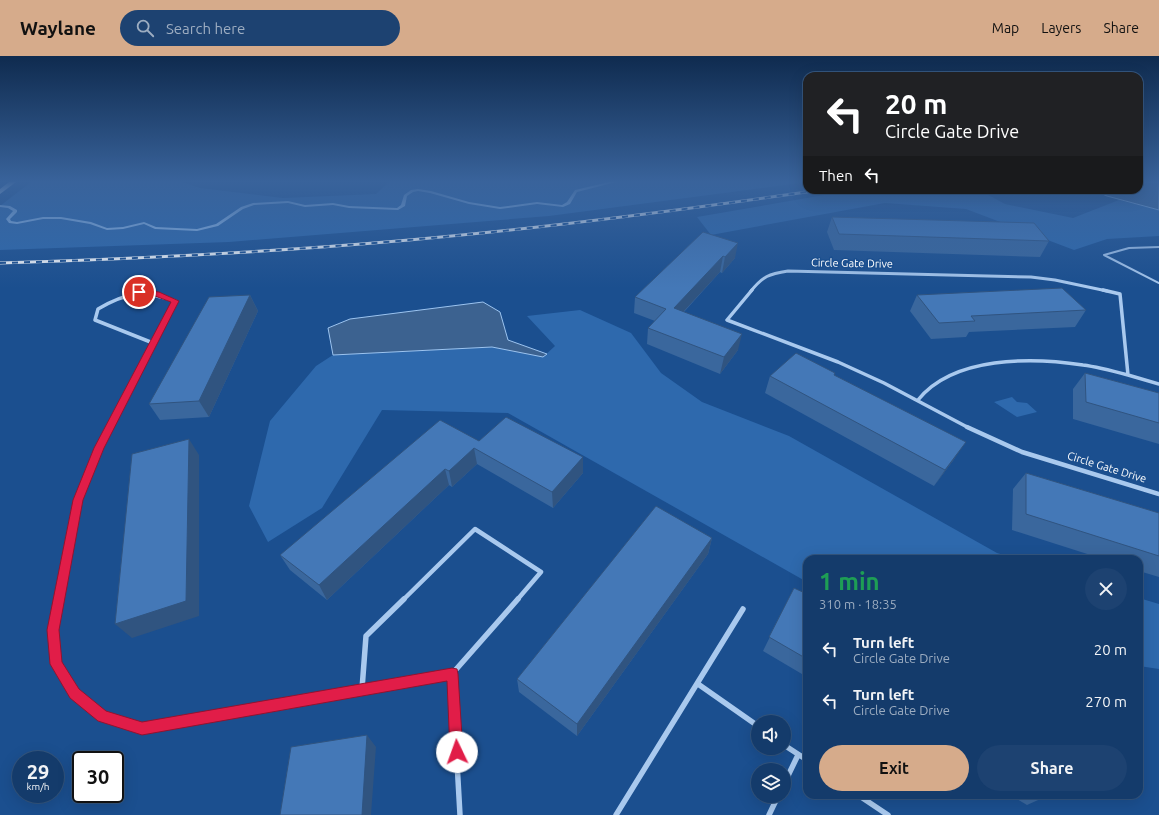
<!DOCTYPE html>
<meta charset="utf-8">
<style>
body{margin:0;font-family:Ubuntu,sans-serif;background:#1d4271;color:#f1f3f6;height:100vh;display:flex;flex-direction:column;font-size:15px;white-space:nowrap}
*{box-sizing:border-box;margin:0}
p{font-size:13px;color:#9dadc1}
.icon{flex:none;width:22px;height:22px;fill:none;stroke:currentColor;stroke-width:2;stroke-linecap:round;stroke-linejoin:round}
.map{position:relative;flex:1;overflow:hidden}
.details{position:absolute;left:803px;top:499px;width:340px;height:244px;display:flex;flex-direction:column;background:#143b6b;border-radius:12px;box-shadow:0 4px 16px #0002,0 0 0 1px #33557e}
.details>*{flex:none}
.hud{position:absolute;left:803px;top:16px;width:340px;height:122px;border-radius:12px;box-shadow:0 4px 16px #0002,0 0 0 1px #33557e;background:#202124;color:#fff;overflow:hidden}
.fabs{position:absolute;left:751px;top:659px;display:grid;gap:8px}
.fabs a{display:grid;place-items:center;width:40px;height:40px;border-radius:50%;background:#143b6b;box-shadow:0 4px 16px #0002,0 0 0 1px #33557e;font-size:20px}
.speed{position:absolute;left:12px;top:695px;display:flex;gap:8px;font-size:20px;font-weight:700;text-align:center}
.speed>*{display:grid;place-content:center;width:52px;height:52px;border-radius:50%;background:#143b6b;box-shadow:0 4px 16px #0002,0 0 0 1px #33557e;line-height:1}
.speed small{font-size:10px;font-weight:400}
.speed .limit{border:2px solid #111;border-radius:6px;background:#fff;color:#111}
.pin{position:absolute;display:grid;place-items:center;width:34px;height:34px;color:#fff;margin:-17px;border:2px solid #fff;border-radius:50%;box-shadow:0 1px 4px #0007}
.me{position:absolute;width:44px;margin:-22px;rotate:357deg;stroke-linejoin:round;filter:drop-shadow(0 0 3px #0008)}
.turn{display:flex;align-items:center;gap:14px;height:84px;padding:0 16px;font-size:18px}
.turn .icon{width:52px;height:52px;stroke-width:2.5}
.turn b{display:block;font-size:28px;line-height:34px}
.then{display:flex;align-items:center;height:38px;padding:0 16px;background:#0003;gap:8px;font-size:15px}
.round{display:grid;place-items:center;flex:none;width:42px;height:42px;border-radius:21px;background:#1d4271}
.head{display:flex;align-items:center;justify-content:space-between;height:68px;padding:0 16px}
h1{font-size:24px;font-weight:600;line-height:30px;color:#1e9e55}
.cta{display:flex;gap:8px;margin-top:auto;padding:8px 16px}
.cta a{flex:1;height:46px;border-radius:24px;background:#d6ab8b;color:#111;font-size:16px;font-weight:600;line-height:46px;text-align:center}
.cta a+a{background:#1d4271;color:#f1f3f6}
ul{padding:0;list-style:none}
li{display:flex;align-items:center;gap:12px;height:52px;padding:0 16px}
li div{flex:1}
li b{display:block;font-size:15px}
li em{font-style:normal}
header{display:flex;align-items:center;gap:24px;box-sizing:border-box;height:56px;padding:0 20px;background:#d6ab8b;color:#111}
header strong{font-size:19px}
nav{display:flex;gap:22px;margin-inline-start:auto;font-size:14px}
.search{width:280px;height:36px;background:#1d4271;display:flex;align-items:center;gap:10px;box-sizing:border-box;padding:0 14px;border-radius:22px;color:#9dadc1;font-size:15px}
.map>svg:first-child{display:block}
.green{fill:#2e69ad}
.water{fill:#3c6290;stroke:#9cc4f0}
.lines{fill:none;stroke-linecap:round;stroke-linejoin:round}
.stream{fill:#9cc4f0;fill-rule:evenodd}
.lane{stroke:#a9c9ee;stroke-width:2}
.street-far3{stroke:#a9c9ee;stroke-width:3}
.street-far2{stroke:#a9c9ee;stroke-width:3.5}
.street-far1{stroke:#a9c9ee;stroke-width:4.5}
.street{stroke:#a9c9ee;stroke-width:5.5}
.primary{fill:#f0f6ff;fill-rule:evenodd}
.rail-casing{stroke:#fff;stroke-width:3}
.rail{stroke:#1b4f8f;stroke-width:2;stroke-dasharray:6;stroke-linecap:butt}
.wall{fill:#3a679d}
.shaded-wall{fill:#305480}
.building{fill:#4478b7;stroke:#305480}
.route{fill:#e11d48;stroke:#92132f}
.labels{text-anchor:middle;stroke-width:3;stroke-linejoin:round;paint-order:stroke}
.street-label{font-size:11px;fill:#fff;stroke:#1b4f8f}
</style>
<header>
<strong>Waylane</strong>
<div class="search"><svg class="icon" aria-label="search" viewBox="0 0 24 24"><circle cx="10" cy="10" r="6"/><path d="M15 15l6 6"/></svg>Search here</div>
<nav><a>Map</a><a>Layers</a><a>Share</a></nav>
</header>
<div class="map">
<svg width="1159" height="759" viewBox="0 0 1159 759">
<rect width="100%" height="100%" fill="#1b4f8f"/>
<path class="green" d="M 31,126 L 182,126 L 200,132 L 283,142 L 376,138 L 389,126 L 807,126 L 549,160 L 229,186 L 0,194 L 0,150 Z
M 853,134 L 979,134 L 1005,148 L 1073,162 L 1119,144 L 1159,154 L 1159,180 L 1107,183 L 1074,194 L 966,153 L 885,147 L 711,179 L 697,161 Z
M 580,254 L 631,277 L 661,317 L 702,346 L 789,380 L 997,497 L 1017,503 L 807,503 L 807,526 L 508,357 L 382,354 L 322,452 L 268,486 L 249,450 L 270,365 L 316,310 L 333,299 L 492,291 L 543,301 L 555,290 L 527,260 Z
M 1012,341 L 1017,346 L 1027,347 L 1037,356 L 1017,361 L 994,346 Z
M 1139,542 L 1159,548 L 1159,613 L 1139,610 Z"/>
<path class="water" d="M 1139,126 L 1159,126 L 1159,154 L 1107,140 L 1100,137 L 1098,134 L 1139,134 Z
M 483,246 L 500,256 L 508,284 L 547,298 L 543,301 L 492,291 L 333,299 L 328,272 L 350,263 Z"/>
<g class="lines">
<path class="stream" d="M 609,126 L 616,126 L 577,136 L 570,148 L 563,151 L 537,148 L 500,153 L 469,148 L 430,137 L 418,135 L 413,136 L 407,140 L 405,150 L 398,154 L 349,152 L 333,149 L 305,151 L 288,147 L 254,149 L 243,153 L 218,170 L 197,175 L 155,173 L 144,168 L 123,173 L 107,174 L 90,168 L 61,163 L 43,163 L 17,168 L 9,167 L 6,163 L 13,155 L 8,152 L 0,151 L 0,149 L 10,150 L 17,154 L 17,156 L 10,163 L 11,165 L 17,166 L 43,161 L 61,161 L 91,166 L 107,172 L 123,171 L 144,166 L 156,171 L 197,173 L 216,168 L 241,151 L 253,147 L 288,145 L 305,149 L 333,147 L 349,150 L 397,152 L 401,149 L 404,139 L 411,134 L 418,133 L 431,135 L 469,146 L 500,151 L 537,146 L 562,149 L 567,146 L 575,134 Z"/>
<path class="lane" d="M 1159,191 L 1129,192 L 1104,199 L 1159,227"/>
<path class="street-far3" d="M 751,235 C 763,220 769,218 788,215 L 1031,221 L 1055,224 L 1107,235"/>
<path class="street-far2" d="M 752,234 L 727,264 L 838,306 L 884,327 L 969,372
M 1128,319 L 1159,328
M 918,344 C 953,300 1032,301 1083,309 C 1098,311 1113,315 1128,319 L 1120,238 L 1103,234
M 110,372 L 175,245 C 143,234 127,236 98,253 L 95,264 L 153,287"/>
<path class="street-far1" d="M 967,371 L 1022,396 L 1159,438
M 59,544 L 78,444 L 99,393 L 110,371
M 403,544 L 475,473 L 541,516 L 517,544"/>
<path class="street" d="M 59,543 L 53,574 L 56,607 L 74,637 L 102,660 L 142,672 L 452,618 L 460,759
M 452,618 L 518,543
M 698,628 L 758,670
M 362,633 L 366,580 L 404,543
M 784,689 L 807,704
M 784,728 L 798,699
M 858,739 L 888,759
M 616,759 L 743,553
M 769,759 L 778,740"/>
<path class="primary" d="M 9,126 L 16,126 L 0,138 L 0,133 Z"/>
<g class="rail-casing">
<path id="rail" d="M 0,207 C 137,203 273,196 409,184 C 547,172 683,154 820,134"/>
</g>
<use href="#rail" class="rail"/>
</g>
<path class="wall" d="M 832,161 L 1049,185 L 1040,201 L 834,194 L 827,176 Z
M 703,176 L 735,202 L 722,217 L 720,216 L 684,256 L 738,294 L 720,318 L 647,288 L 648,272 L 655,265 L 634,257 L 635,241 Z
M 250,239 L 258,255 L 209,361 L 160,364 L 149,348 Z
M 917,239 L 1086,254 L 1075,271 L 969,276 L 966,281 L 931,283 L 910,255 Z
M 1085,317 L 1159,337 L 1159,388 L 1073,363 L 1073,333 Z
M 834,319 L 955,402 L 934,430 L 765,337 L 770,320 Z
M 479,385 L 583,417 L 553,452 L 477,408 L 452,431 L 449,429 L 327,544 L 290,514 L 280,499 Z
M 1026,417 L 1159,457 L 1159,521 L 1139,515 L 1139,503 L 1103,503 L 1012,474 L 1013,433 Z
M 712,482 L 708,498 L 577,680 L 519,636 L 517,623 Z
M 794,532 L 807,538 L 807,621 L 763,595 Z
M 1010,739 L 1047,739 L 1047,740 L 1027,749 Z"/>
<path class="shaded-wall" d="M 738,187 L 735,202 L 722,217 L 725,201 Z
M 723,200 L 720,216 L 672,268 L 674,252 Z
M 250,239 L 258,255 L 209,361 L 199,345 Z
M 742,278 L 738,294 L 720,318 L 724,301 Z
M 189,383 L 199,399 L 199,560 L 132,582 L 115,568 Z
M 966,386 L 955,402 L 934,430 L 945,414 Z
M 474,392 L 477,408 L 452,431 L 449,415 Z
M 583,401 L 583,417 L 553,452 L 552,436 Z
M 445,413 L 449,429 L 327,544 L 319,529 Z
M 712,482 L 708,498 L 577,680 L 577,668 Z
M 367,679 L 376,691 L 371,759 L 362,759 Z"/>
<path class="building" d="M 832,161 L 1034,167 L 1049,185 L 839,178 Z
M 703,176 L 738,187 L 725,201 L 723,200 L 674,252 L 742,278 L 724,301 L 648,272 L 666,253 L 635,241 Z
M 1062,232 L 1086,254 L 971,260 L 975,265 L 939,267 L 917,239 Z
M 250,239 L 199,345 L 149,348 L 209,241 Z
M 796,297 L 835,317 L 834,319 L 966,386 L 945,414 L 770,320 Z
M 1085,317 L 1159,337 L 1159,367 L 1086,346 Z
M 506,361 L 583,401 L 552,436 L 474,392 L 449,415 L 445,413 L 319,529 L 280,499 L 440,364 L 479,385 Z
M 189,383 L 186,545 L 115,568 L 132,398 Z
M 1026,417 L 1159,457 L 1159,500 L 1026,458 Z
M 656,450 L 712,482 L 577,668 L 517,623 Z
M 794,532 L 807,538 L 807,603 L 769,581 Z
M 367,679 L 362,759 L 280,759 L 291,691 Z"/>
<linearGradient id="sky" x2="0" y2="1"><stop stop-color="#0f2b4f"/><stop offset="0.54" stop-color="#39639b"/><stop offset="1" stop-color="#39639b" stop-opacity="0"/></linearGradient>
<rect width="1159" height="232" fill="url(#sky)"/>
<path class="route" d="M 139,234 L 159,236 L 179,245 L 104,392 L 83,444 L 59,574 L 62,606 L 79,633 L 106,655 L 142,666 L 452,612 L 457,613 L 458,618 L 463,696 L 461,701 L 457,703 L 452,701 L 450,696 L 447,625 L 142,679 L 98,665 L 70,642 L 50,608 L 47,574 L 73,444 L 94,392 L 171,246 L 155,240 L 136,238 L 135,236 Z"/>
<g class="labels">
<g class="street-label">
<text transform="translate(852 207) rotate(1)" y="4">Circle Gate Drive</text>
<text transform="translate(1107 411) rotate(17)" y="4">Circle Gate Drive</text>
</g>
</g>
</svg>
<div class="fabs">
<a><svg class="icon" aria-label="sound" viewBox="0 0 24 24"><path d="M4 9h4l5-4v14l-5-4H4zM17 9q2 3 0 6"/></svg></a>
<a><svg class="icon" aria-label="layers" viewBox="0 0 24 24"><path d="M12 4l9 5-9 5-9-5zM3 14l9 5 9-5"/></svg></a>
</div>
<div class="speed"><div>29<small>km/h</small></div><div class="limit">30</div></div>
<div class="pin" style="left:139px;top:236px;background:#d93025"><svg class="icon" aria-label="arrive" viewBox="0 0 24 24"><path d="M6 21V4h12l-3 4 3 4H6"/></svg></div>
<svg class="me" style="left:457px;top:696px" viewBox="-20 -20 40 40"><circle r="19" fill="#fff"/><path d="M0-13L10 11 0 6-10 11z" fill="#e11d48"/></svg>
<div class="hud">
<div class="turn"><svg class="icon" aria-label="left" viewBox="0 0 24 24"><path d="M17 20v-9H6M10 6l-5 5 5 5"/></svg><div><b>20 m</b>Circle Gate Drive</div></div>
<div class="then">Then<svg class="icon" aria-label="left" viewBox="0 0 24 24"><path d="M17 20v-9H6M10 6l-5 5 5 5"/></svg></div>
</div>
<section class="details">
<div class="head"><div><h1>1 min</h1><p>310 m · 18:35</p></div><a class="round"><svg class="icon" aria-label="close" viewBox="0 0 24 24"><path d="M6 6l12 12M18 6L6 18"/></svg></a></div>
<ul>
<li><svg class="icon" aria-label="left" viewBox="0 0 24 24"><path d="M17 20v-9H6M10 6l-5 5 5 5"/></svg><div><b>Turn left</b><p>Circle Gate Drive</p></div><em>20 m</em></li>
<li><svg class="icon" aria-label="left" viewBox="0 0 24 24"><path d="M17 20v-9H6M10 6l-5 5 5 5"/></svg><div><b>Turn left</b><p>Circle Gate Drive</p></div><em>270 m</em></li>
</ul>
<div class="cta"><a>Exit</a><a>Share</a></div>
</section>
</div>
